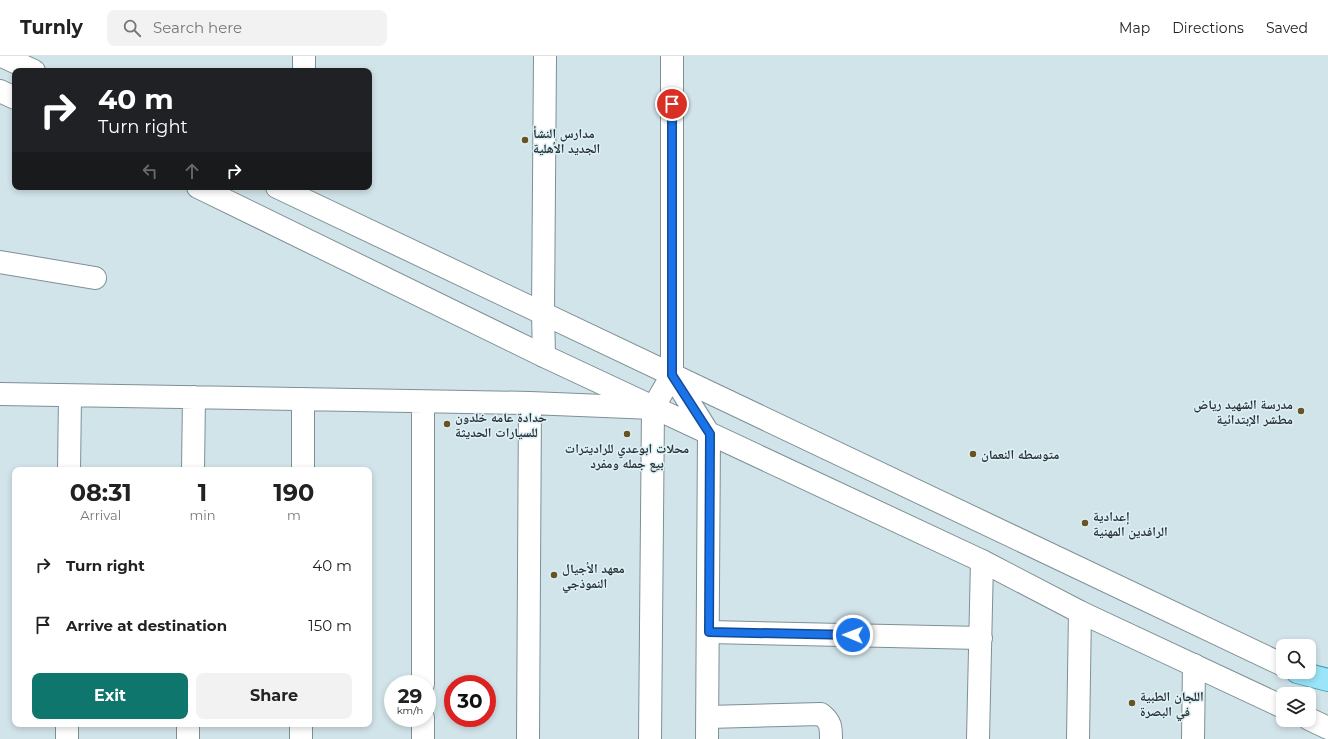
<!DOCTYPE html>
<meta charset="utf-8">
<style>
body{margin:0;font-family:Montserrat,"Noto Naskh Arabic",sans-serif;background:#f2f2f2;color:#222;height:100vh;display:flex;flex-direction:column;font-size:15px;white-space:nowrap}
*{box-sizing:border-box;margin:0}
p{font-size:13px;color:#767676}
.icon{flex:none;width:22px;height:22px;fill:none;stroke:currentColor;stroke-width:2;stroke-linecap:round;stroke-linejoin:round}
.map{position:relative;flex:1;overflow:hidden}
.sheet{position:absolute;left:12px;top:411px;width:360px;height:260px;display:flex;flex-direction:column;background:#fff;border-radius:8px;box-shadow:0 2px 6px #0003}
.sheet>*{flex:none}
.hud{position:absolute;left:12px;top:12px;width:360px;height:122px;border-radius:8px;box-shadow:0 2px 6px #0003;background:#202124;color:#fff;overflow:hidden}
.buttons{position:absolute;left:1276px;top:583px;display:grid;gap:8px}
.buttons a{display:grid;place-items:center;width:40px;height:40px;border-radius:8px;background:#fff;box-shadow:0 2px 6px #0003;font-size:20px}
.speed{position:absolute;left:384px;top:619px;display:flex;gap:8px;font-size:20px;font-weight:700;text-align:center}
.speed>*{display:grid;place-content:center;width:52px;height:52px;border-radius:50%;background:#fff;box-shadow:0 2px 6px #0003;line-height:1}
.speed small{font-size:10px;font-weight:400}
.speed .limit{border:6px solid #d22;background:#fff;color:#111}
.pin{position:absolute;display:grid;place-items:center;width:34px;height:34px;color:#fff;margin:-17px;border:2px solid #fff;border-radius:50%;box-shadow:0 1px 4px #0007}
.me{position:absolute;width:44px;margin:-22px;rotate:271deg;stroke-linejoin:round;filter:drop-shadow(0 0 3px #0008)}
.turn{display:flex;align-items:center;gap:14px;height:84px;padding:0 20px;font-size:18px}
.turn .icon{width:52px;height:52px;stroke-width:2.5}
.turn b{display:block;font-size:28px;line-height:34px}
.lanes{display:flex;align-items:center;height:38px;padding:0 20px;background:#0003;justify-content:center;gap:20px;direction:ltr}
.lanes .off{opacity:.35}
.eta{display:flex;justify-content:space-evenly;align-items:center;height:68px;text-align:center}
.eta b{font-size:24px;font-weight:700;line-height:28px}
.action{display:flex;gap:8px;margin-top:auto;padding:8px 20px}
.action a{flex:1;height:46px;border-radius:8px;background:#0f766e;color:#fff;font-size:16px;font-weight:700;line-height:46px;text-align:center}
.action a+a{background:#f2f2f2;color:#222}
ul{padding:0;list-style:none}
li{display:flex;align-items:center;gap:12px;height:60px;padding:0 20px}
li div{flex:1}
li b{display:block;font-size:15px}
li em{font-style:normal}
header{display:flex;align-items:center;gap:24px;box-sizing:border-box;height:56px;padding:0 20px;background:#fff;border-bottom:1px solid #e0e0e0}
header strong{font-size:19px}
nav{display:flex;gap:22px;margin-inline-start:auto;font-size:14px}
.search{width:280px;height:36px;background:#f2f2f2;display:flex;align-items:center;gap:10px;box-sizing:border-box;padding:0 14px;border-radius:8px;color:#767676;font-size:15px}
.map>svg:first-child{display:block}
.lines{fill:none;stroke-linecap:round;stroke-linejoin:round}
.minor-casing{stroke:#7e9095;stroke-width:24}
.tertiary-casing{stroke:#7e9095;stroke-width:24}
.primary-casing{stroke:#489bb2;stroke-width:24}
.minor{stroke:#fff;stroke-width:22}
.tertiary{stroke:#fff;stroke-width:22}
.primary{stroke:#9ae5f8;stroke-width:22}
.route-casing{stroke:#114b97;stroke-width:10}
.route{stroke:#1a73e8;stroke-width:7}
.poi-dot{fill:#685322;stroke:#def1f7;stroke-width:1.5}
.labels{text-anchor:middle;stroke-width:3;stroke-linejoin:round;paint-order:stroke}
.poi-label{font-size:13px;font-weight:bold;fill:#2d3437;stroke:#def1f7;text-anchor:start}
</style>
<header>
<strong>Turnly</strong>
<div class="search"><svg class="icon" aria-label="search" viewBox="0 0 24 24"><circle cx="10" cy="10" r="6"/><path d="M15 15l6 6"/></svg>Search here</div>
<nav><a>Map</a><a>Directions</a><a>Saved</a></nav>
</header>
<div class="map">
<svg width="1328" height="683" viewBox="0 0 1328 683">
<rect width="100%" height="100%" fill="#d1e4ea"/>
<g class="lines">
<g class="minor-casing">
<path id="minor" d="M 304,0 L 304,15
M 0,206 L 95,222
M 544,300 L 543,257 L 545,0
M 0,338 L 530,347 L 653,352
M 69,414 L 70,340
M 193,414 L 194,341
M 303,414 L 303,343
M 709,576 L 981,582
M 423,628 L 423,346
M 708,661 L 821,658 C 831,666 831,671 831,683
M 67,683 L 67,668
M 188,683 L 188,668
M 301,683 L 301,668
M 423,683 L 423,662
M 528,683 L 530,347
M 978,683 L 982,505
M 1078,683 L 1080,556
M 1193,683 L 1194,609"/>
</g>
<g class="tertiary-casing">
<path id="tertiary" d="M 2,0 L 34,15
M 0,35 L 15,42
M 198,131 L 544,300 L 982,505 L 1080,556 L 1283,651
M 277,131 L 1283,609
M 672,319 L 709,378 L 707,683
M 1309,663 L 1328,672
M 650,683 L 653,352 L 672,319 L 672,0"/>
</g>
<g class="primary-casing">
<path id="primary" d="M 1297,616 L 1328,624"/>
</g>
<use href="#minor" class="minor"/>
<use href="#tertiary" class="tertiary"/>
<use href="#primary" class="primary"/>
</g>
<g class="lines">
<g class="route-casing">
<path id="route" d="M 672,48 L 672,319 L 710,378 L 709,576 L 853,579"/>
</g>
<use href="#route" class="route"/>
</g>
<g class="poi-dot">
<circle cx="525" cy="84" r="4"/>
<circle cx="1301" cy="355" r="4"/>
<circle cx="447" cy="368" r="4"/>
<circle cx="627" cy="378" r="4"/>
<circle cx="973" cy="398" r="4"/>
<circle cx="1085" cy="467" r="4"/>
<circle cx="554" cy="519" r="4"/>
<circle cx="1132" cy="647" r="4"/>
</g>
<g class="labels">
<g class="poi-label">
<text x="533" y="82">مدارس النشأ<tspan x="533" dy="15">الجديد الأهلية</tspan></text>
<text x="1293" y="353" text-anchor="end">مدرسة الشهيد رياض<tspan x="1293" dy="15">مطشر الإبتدائية</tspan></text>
<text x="455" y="366">حدادة عامه خلدون<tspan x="455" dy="15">للسيارات الحديثة</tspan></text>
<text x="627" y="397" text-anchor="middle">محلات ابوعدي للراديترات<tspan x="627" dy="15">بيع جمله ومفرد</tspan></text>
<text x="981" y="403">متوسطه النعمان</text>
<text x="1093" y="465">إعدادية<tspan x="1093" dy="15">الرافدين المهنية</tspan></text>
<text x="562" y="517">معهد الأجيال<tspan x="562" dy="15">النموذجي</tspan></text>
<text x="1140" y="645">اللجان الطبية<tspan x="1140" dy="15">في البصرة</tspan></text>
</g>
</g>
</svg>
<div class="buttons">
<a><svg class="icon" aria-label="search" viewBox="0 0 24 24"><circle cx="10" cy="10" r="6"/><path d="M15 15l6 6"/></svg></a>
<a><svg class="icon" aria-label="layers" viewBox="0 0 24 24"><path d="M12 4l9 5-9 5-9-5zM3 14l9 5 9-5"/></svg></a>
</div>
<div class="speed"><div>29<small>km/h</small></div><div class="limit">30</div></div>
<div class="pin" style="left:672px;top:48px;background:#d93025"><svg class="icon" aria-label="arrive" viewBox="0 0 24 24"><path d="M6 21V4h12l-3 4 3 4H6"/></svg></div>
<svg class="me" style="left:853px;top:579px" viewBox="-20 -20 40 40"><circle r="17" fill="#1a73e8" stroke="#fff" stroke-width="3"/><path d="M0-11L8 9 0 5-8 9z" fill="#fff"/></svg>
<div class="hud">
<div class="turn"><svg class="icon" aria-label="right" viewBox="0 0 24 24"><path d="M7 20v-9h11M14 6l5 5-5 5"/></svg><div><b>40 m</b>Turn right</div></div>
<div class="lanes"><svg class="icon off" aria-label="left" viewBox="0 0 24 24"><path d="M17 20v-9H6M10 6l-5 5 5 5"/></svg><svg class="icon off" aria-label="ahead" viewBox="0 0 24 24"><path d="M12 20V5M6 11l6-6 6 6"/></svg><svg class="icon" aria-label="right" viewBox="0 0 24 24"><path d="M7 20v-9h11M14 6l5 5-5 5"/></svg></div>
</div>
<section class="sheet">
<div class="eta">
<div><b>08:31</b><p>Arrival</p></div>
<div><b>1</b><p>min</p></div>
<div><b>190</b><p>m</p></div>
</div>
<ul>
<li><svg class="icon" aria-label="right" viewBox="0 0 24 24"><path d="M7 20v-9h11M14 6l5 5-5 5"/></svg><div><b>Turn right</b></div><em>40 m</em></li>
<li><svg class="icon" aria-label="arrive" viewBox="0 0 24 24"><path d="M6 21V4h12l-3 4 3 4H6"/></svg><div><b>Arrive at destination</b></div><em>150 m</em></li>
</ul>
<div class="action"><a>Exit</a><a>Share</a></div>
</section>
</div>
